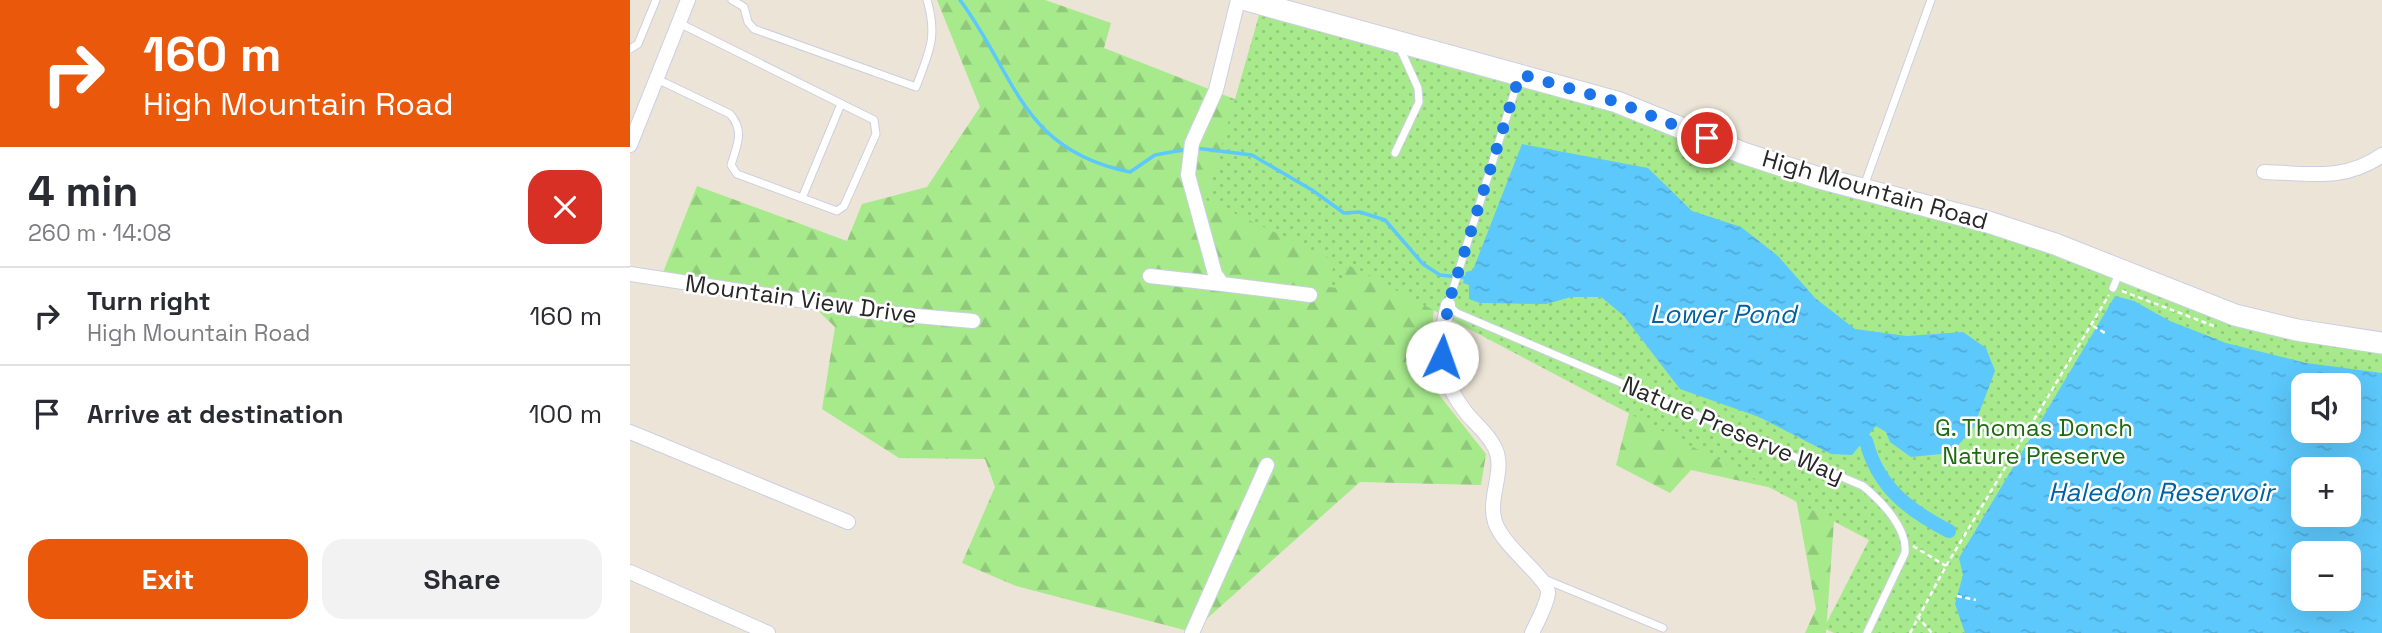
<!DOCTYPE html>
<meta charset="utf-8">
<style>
body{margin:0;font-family:"Space Grotesk",sans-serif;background:#f2f2f3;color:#2b2b33;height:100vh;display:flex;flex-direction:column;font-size:26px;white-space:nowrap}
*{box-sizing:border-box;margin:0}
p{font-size:23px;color:#7c7c81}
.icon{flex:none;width:38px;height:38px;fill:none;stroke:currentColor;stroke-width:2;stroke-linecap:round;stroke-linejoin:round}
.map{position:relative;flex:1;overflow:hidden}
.details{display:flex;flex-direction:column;background:#fff;width:630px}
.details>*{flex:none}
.guide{background:#ea580c;color:#fff;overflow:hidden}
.fabs{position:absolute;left:1661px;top:373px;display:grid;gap:14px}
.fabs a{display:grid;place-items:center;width:70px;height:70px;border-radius:14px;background:#fff;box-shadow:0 7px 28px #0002;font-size:35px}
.pin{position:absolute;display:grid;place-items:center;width:60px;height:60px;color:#fff;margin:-30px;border:4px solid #fff;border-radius:50%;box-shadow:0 2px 7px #0007}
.me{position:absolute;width:77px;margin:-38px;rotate:3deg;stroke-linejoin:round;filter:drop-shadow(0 0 5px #0008)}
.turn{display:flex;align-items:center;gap:24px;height:147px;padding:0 28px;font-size:32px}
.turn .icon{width:91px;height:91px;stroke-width:2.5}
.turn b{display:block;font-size:49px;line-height:60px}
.round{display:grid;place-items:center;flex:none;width:74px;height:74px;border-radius:21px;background:#f2f2f3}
.summary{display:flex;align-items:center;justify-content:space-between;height:119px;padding:0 28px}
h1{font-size:42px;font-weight:700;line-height:52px}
.action{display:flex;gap:14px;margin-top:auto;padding:14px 28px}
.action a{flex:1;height:80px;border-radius:21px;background:#ea580c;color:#fff;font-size:28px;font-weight:700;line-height:80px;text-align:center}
.action a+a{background:#f2f2f3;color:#2b2b33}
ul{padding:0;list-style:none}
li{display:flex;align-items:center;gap:21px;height:98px;padding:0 28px;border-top:2px solid #e1e1e2}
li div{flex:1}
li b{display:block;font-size:26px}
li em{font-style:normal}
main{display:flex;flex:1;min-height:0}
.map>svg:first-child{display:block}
.forest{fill:url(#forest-firs)}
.park{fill:url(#park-dots);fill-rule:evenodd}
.water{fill:url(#water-ripples);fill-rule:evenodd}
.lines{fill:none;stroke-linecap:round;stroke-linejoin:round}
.stream{stroke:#5cc8fc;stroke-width:3.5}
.canal{stroke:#5cc8fc;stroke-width:14}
.lane-casing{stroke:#cccfe3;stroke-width:9}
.street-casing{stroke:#cccfe3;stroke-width:16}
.secondary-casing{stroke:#cccfe3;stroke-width:23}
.path{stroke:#fff;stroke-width:2.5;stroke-dasharray:5 3.5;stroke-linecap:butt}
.lane{stroke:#fff;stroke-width:7}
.street{stroke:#fff;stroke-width:14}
.secondary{stroke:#fff;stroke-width:21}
.route{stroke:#1a73e8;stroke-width:12;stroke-dasharray:0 21.6}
.labels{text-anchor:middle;stroke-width:5;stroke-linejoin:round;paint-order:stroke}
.street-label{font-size:24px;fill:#272727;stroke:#fff}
.park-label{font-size:24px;fill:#1e6a11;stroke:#fff}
.water-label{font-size:26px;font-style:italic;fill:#0061a2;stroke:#fff}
</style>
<main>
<section class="details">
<div class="guide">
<div class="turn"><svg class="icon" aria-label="right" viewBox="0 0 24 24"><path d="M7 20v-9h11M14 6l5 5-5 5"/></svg><div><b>160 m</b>High Mountain Road</div></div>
</div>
<div class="summary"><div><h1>4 min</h1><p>260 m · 14:08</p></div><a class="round" style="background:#d93025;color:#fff"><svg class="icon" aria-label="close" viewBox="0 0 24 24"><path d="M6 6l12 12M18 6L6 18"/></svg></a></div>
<ul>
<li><svg class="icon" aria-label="right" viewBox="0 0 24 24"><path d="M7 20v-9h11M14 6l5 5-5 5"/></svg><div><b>Turn right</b><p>High Mountain Road</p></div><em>160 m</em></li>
<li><svg class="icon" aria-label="arrive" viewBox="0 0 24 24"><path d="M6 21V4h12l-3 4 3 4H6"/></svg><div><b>Arrive at destination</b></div><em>100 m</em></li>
</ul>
<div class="action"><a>Exit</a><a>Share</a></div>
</section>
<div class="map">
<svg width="1752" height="633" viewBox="0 0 1752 633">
<defs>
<pattern id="forest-firs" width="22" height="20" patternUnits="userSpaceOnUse" patternTransform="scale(1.75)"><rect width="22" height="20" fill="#a6ea8c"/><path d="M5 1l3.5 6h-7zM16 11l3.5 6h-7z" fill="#8fc979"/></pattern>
<pattern id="park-dots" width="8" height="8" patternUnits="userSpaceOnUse" patternTransform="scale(1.75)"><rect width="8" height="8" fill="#a6ea8c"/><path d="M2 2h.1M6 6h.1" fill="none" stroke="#8fc979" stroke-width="1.8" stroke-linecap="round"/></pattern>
<pattern id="water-ripples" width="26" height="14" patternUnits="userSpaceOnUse" patternTransform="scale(1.75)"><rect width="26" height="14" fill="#5cc8fc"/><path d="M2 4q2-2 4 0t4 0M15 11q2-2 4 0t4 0" fill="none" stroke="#50acd8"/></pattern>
</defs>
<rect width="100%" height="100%" fill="#ece4d6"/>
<path class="forest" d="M 307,0 L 415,0 L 481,23 L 474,48 L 653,118 L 1204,521 L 1196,633 L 1175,633 L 1186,609 L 1165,493 L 1061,470 L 1040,493 L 986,465 L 1006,386 L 805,295 L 798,381 L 856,454 L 851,485 L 730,482 L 562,632 L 386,586 L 332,563 L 365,487 L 355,459 L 269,458 L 192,409 L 205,327 L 178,301 L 32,275 L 67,186 L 217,241 L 232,204 L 297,187 L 350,107 Z"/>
<path class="park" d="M 632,5 L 901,77 L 1538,290 L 1752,343 L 1752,633 L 1204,633 L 1194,628 L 1239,540 L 718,265 L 710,288 L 696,287 L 706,261 L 576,200 ZM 1673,385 L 1718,385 L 1718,430 L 1673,430 ZM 1673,469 L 1718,469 L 1718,514 L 1673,514 ZM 1673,553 L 1718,553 L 1718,598 L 1673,598 Z"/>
<path class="water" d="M 892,144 L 1018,168 L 1062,211 L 1111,227 L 1148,256 L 1185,298 L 1225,329 L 1277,336 L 1333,332 L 1356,348 L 1365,371 L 1343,429 L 1321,453 L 1281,457 L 1260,442 L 1256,432 L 1246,426 L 1222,455 L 1201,454 L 1129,417 L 1050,389 L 993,315 L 971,297 L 941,297 L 916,304 L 850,303 L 839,299 L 839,285 L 833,283 L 836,272 L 843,270 Z
M 1485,296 L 1504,301 L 1540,321 L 1596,343 L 1676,363 L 1752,373 L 1752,633 L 1335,633 L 1325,604 L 1333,575 L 1329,558 ZM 1673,385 L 1718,385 L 1718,430 L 1673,430 ZM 1673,469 L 1718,469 L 1718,514 L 1673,514 ZM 1673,553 L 1718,553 L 1718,598 L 1673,598 Z"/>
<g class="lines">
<path class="stream" d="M 330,0 C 387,77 391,150 500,172 L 525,155 L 558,149
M 565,148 L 622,155 L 682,190 L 714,213 L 730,212 L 755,220 L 793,264 L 810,275 L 837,278"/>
<path class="canal" d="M 1236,441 C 1248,487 1278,510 1319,531"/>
<g class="lane-casing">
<path id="lane" d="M 102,0 L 114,7 L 118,22 L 124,29 L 286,87 C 299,52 308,37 297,0
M 0,49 L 8,44 L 26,0
M 889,77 L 818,305 L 827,313 L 1233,486 C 1251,501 1278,528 1275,553 L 1237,633
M 27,79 L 100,114 C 115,131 107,145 101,165 L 107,174 L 207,211 L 214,206 L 246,134 L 244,120 L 49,23
M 765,153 L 789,102 L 788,88 L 769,46
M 1234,186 L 1301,0
M 172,198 L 211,104
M 1483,288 L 1490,271
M 914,579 L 1033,628"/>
</g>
<g class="street-casing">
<path id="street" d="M 608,0 L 586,90 L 562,143 L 558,175 L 585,274 L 592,284 L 680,295
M 0,145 L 58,0
M 1634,172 C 1678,173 1714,182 1752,155
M 0,274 L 253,313 L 343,321
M 520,276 L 592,284
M 818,305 C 806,349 809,379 838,415 C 847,425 859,435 865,448 C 876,471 857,497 865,522 C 873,547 919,579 918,593 C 917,605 907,622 902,633
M 0,432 L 218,522
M 0,572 L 138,633
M 562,633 L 637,465"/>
</g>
<g class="secondary-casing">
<path id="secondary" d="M 616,0 L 987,102 L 1113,153 L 1186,177 L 1358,222 L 1425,244 L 1605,315 L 1667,330 L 1752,343"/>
</g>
<path class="path" d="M 1492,291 L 1584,326
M 1463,326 L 1475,333
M 1283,546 L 1316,566
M 1327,596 L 1346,600
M 1287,616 L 1302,633
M 1280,633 L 1316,566 L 1479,295"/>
<use href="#lane" class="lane"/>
<use href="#street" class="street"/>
<use href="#secondary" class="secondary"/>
</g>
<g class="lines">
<path class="route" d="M 812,357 L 818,305 L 890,74 L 987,102 L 1077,138"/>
</g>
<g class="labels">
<g class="street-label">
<text transform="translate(1245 190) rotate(16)" y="8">High Mountain Road</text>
<text transform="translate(171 299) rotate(8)" y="8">Mountain View Drive</text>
<text transform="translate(1103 430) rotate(23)" y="8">Nature Preserve Way</text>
</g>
<g class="park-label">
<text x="1404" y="436">G. Thomas Donch<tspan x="1404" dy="28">Nature Preserve</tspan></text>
</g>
<g class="water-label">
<text x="1093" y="323">Lower Pond</text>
<text x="1531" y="501">Haledon Reservoir</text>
</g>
</g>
</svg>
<div class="fabs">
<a><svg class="icon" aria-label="sound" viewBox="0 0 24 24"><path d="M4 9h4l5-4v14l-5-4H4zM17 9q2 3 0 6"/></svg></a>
<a>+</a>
<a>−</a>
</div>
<div class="pin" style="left:1077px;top:138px;background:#d93025"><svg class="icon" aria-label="arrive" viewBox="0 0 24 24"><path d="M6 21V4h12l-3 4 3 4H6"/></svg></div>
<svg class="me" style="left:812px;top:357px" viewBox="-20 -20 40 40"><circle r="19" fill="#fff"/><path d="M0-13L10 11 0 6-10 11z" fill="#1a73e8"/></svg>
</div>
</main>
